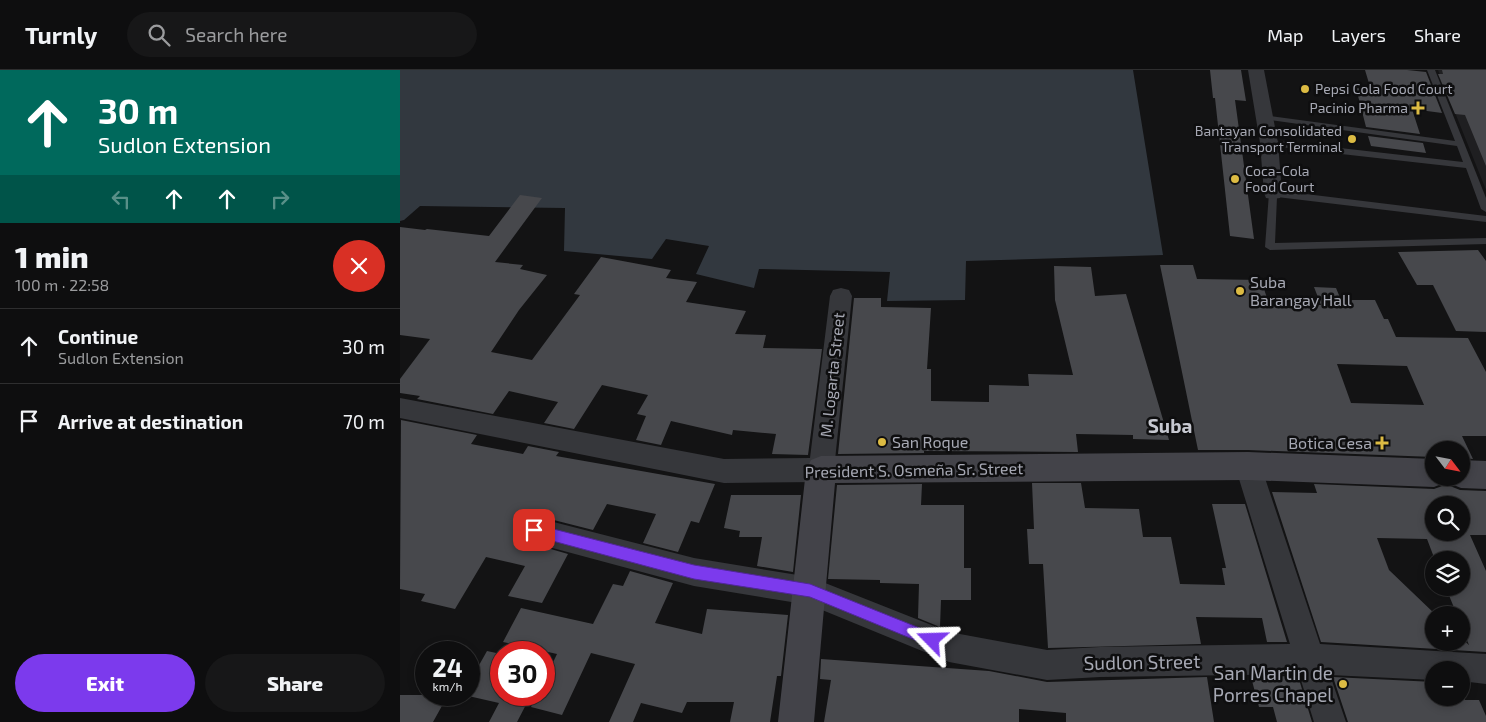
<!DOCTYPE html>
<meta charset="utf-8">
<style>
body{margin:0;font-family:"Exo 2",sans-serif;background:#171718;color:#f1f3f6;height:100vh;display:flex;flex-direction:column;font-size:19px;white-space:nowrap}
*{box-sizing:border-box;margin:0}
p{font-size:16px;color:#9b9c9e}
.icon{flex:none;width:28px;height:28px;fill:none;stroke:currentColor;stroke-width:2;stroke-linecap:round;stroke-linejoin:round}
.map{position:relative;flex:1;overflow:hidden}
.details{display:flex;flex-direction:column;background:#0e0e0f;width:400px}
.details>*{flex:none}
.hud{background:#00695c;color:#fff;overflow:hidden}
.needle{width:32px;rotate:122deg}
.controls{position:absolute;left:1025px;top:371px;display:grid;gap:10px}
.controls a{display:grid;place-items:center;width:45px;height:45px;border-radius:50%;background:#0e0e0f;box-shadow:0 2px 8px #0003,0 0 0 1px #2e2e2f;font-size:25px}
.speed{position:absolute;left:15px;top:571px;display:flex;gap:10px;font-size:25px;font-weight:700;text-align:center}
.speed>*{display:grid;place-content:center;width:65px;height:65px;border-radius:50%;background:#0e0e0f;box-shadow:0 2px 8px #0003,0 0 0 1px #2e2e2f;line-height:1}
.speed small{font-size:12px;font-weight:400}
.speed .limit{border:8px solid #d22;background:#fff;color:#111}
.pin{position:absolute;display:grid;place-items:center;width:42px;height:42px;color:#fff;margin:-21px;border-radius:10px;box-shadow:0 2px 8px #0006}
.me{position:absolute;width:55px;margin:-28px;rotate:292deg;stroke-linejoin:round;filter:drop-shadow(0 0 4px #0008)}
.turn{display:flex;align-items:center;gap:18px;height:105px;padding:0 15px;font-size:22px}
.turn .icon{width:65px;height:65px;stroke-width:2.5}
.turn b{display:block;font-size:35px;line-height:42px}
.lanes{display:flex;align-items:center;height:48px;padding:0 15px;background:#0003;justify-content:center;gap:25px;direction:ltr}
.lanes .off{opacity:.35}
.round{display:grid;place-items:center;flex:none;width:52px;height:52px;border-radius:26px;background:#171718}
.headline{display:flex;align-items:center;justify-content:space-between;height:85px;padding:0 15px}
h1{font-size:30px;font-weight:800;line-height:38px}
.action{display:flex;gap:10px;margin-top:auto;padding:10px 15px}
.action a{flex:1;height:58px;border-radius:30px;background:#7c3aed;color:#fff;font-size:20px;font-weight:800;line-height:58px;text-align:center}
.action a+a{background:#171718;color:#f1f3f6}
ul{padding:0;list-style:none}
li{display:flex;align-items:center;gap:15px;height:75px;padding:0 15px;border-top:1px solid #2e2e2f}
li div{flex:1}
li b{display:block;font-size:19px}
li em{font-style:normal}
header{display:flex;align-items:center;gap:30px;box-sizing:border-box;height:70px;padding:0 25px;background:#0e0e0f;border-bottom:1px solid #2e2e2f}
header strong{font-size:24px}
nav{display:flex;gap:28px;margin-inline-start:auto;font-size:18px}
.search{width:350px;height:45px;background:#171718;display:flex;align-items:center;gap:12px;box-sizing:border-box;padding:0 18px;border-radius:28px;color:#9b9c9e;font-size:19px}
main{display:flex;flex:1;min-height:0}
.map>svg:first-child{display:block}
.built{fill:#1f1f21}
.water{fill:#32383f}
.building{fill:#47484c;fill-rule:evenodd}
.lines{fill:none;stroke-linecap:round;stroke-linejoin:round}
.lane{fill:#36373b;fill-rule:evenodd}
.street{fill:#36373b;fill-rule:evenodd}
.secondary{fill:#434349;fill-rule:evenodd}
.route{fill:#7c3aed;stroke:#51269a}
.poi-dot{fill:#dcbb43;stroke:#0e0e0f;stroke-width:2}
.labels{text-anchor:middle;stroke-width:5;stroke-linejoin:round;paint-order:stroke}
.far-poi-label{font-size:14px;fill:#a6a8b3;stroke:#0e0e0f;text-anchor:start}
.poi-label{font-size:16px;fill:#a6a8b3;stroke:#0e0e0f;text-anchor:start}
.street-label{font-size:16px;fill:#a6a8b3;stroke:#0e0e0f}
.quarter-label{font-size:19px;font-weight:bold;fill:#c6c8d0;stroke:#0e0e0f}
.near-street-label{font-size:19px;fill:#a6a8b3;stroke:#0e0e0f}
.near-poi-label{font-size:19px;fill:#a6a8b3;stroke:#0e0e0f;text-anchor:end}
</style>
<header>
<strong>Turnly</strong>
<div class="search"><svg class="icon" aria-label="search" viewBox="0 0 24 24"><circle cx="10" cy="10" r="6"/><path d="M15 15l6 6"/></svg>Search here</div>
<nav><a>Map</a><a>Layers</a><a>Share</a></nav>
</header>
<main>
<section class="details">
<div class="hud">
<div class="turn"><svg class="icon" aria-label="ahead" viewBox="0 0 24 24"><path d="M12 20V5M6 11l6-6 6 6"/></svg><div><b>30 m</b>Sudlon Extension</div></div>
<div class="lanes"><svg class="icon off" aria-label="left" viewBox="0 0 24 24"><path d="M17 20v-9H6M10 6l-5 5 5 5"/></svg><svg class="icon" aria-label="ahead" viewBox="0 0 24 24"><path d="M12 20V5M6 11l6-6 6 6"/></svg><svg class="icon" aria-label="ahead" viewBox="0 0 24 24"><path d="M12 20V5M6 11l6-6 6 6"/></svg><svg class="icon off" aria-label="right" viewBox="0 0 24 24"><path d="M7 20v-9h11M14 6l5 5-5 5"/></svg></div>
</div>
<div class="headline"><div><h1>1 min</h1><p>100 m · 22:58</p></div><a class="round" style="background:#d93025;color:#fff"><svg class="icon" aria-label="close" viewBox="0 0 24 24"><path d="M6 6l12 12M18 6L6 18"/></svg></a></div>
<ul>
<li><svg class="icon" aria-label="ahead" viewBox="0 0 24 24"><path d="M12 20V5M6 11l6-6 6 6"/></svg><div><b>Continue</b><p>Sudlon Extension</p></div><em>30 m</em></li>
<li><svg class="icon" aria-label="arrive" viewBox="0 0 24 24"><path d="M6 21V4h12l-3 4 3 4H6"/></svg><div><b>Arrive at destination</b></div><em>70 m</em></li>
</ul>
<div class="action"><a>Exit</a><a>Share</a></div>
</section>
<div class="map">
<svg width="1086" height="652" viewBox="0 0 1086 652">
<rect width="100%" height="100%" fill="#131314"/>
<path class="built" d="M 1038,0 L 1086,0 L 1086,120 Z"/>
<path class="water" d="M 0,0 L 733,0 L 763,185 L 566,191 L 565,230 L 487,231 L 490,202 L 359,199 L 354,218 L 296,204 L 309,176 L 266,169 L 252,189 L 164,181 L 165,138 L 20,136 L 4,150 L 0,151 Z"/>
<path class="building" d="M 810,0 L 841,0 L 846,31 L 835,30 L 854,169 L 830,166 L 815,28 L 813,28 Z
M 965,0 L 1007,0 L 1026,2 L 1042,43 L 1012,39 L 1020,64 L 966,57 L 956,18 L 971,20 Z
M 1042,0 L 1086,0 L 1086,96 L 1065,45 L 1055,44 L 1038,4 L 1043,4 Z
M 968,66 L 1023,73 L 1026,83 L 971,76 Z
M 120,125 L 142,128 L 95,192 L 123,195 L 120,199 L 147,205 L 119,240 L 91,282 L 132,290 L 180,225 L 174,224 L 201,187 L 271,200 L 266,208 L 297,212 L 286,232 L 346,241 L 335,264 L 366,265 L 363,278 L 422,279 L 408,385 L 372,384 L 376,364 L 333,360 L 332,365 L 271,351 L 261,375 L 236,370 L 246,346 L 237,344 L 248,325 L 202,315 L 174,359 L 144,353 L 158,332 L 109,321 L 93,344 L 17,329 L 20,326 L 0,323 L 0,309 L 30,269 L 0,265 L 0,157 L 25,160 L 27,159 L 89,166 Z
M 1078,180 L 1086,191 L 1086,262 L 1056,261 L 1033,215 L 1017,215 L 998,182 Z
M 760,195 L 793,195 L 797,209 L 861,210 L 869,234 L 921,235 L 914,217 L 936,218 L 941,230 L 975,230 L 984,249 L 988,249 L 996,267 L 1068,268 L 1086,302 L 1086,366 L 1062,366 L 1073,389 L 1061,388 L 1061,380 L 1034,380 L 1034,387 L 848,380 L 798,380 ZM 937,294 L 1007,296 L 1024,335 L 951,333 Z
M 654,196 L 691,197 L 695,226 L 726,224 L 769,370 L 733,369 L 733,365 L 676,364 L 678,382 L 524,381 L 524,383 L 438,384 L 454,228 L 481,228 L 481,237 L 531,238 L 527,299 L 531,299 L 531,331 L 589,332 L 589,315 L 629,316 L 628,304 L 673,305 L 655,230 Z
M 1,350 L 77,365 L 71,374 L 123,384 L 128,376 L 159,382 L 156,386 L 315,414 L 299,453 L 291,451 L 278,482 L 243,473 L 256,444 L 207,434 L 193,460 L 134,445 L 123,449 L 119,459 L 123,471 L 168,484 L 142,533 L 108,526 L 125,496 L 86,487 L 55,539 L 21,531 L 25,524 L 0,519 Z
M 1047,411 L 1050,416 L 1060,420 L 1086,421 L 1086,465 L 1070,465 L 1086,501 L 1086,582 L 921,572 L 872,422 L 917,423 L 914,414 L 1034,419 L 1045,415 ZM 1034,435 L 1061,435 L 1061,462 L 1034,462 ZM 977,468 L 1027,469 L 1035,490 L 1061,490 L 1061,518 L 1046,518 L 1057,545 L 1061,545 L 1061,556 L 1069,575 L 1061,568 L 1061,572 L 1034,572 L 1034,545 L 1036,545 L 989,500 Z
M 632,413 L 681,413 L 685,438 L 739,439 L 743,467 L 771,467 L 780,514 L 825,515 L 822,498 L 826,498 L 812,434 L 845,434 L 887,572 L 867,572 L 862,548 L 796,547 L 801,574 L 648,578 L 643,494 L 629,494 L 627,459 L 634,459 Z
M 522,414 L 521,435 L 564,435 L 564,498 L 571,498 L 571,530 L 541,530 L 540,557 L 518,548 L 519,514 L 480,513 L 480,510 L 428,509 L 437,415 Z
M 331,425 L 401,425 L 393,502 L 357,496 L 362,467 L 339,467 L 340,461 L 324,458 Z
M 230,501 L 273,513 L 255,553 L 302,564 L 307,539 L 388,545 L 381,606 L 377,606 L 370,652 L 330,652 L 334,632 L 287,632 L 282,643 L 241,633 L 233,652 L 209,652 L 235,594 L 191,583 L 162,645 L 131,637 L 137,625 L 144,625 L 144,611 L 157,584 L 103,572 L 121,538 L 193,554 L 213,514 L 223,516 Z
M 87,581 L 101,584 L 101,628 L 103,625 L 131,625 L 117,652 L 89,652 L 99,633 L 64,625 L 69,625 L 69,613 Z
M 421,589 L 589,601 L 647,612 L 807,607 L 814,652 L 666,652 L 666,643 L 619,639 L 619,652 L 424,652 L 431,610 L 420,609 Z
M 898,606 L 912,652 L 877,652 L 873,637 L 859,637 L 851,607 Z
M 933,607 L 1034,612 L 1034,628 L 1061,628 L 1061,619 L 1065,630 L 1079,630 L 1086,646 L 1086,652 L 948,652 Z
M 0,625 L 48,625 L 33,652 L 0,652 Z"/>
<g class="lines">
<path class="lane" d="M 1027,0 L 1035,0 L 1086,128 L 1086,142 L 1081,139 L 1066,98 L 869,76 L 865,73 L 869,70 L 1063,92 L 1057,76 L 863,49 L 859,47 L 863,45 L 1055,71 Z
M 873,120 L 1086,146 L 1086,152 L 877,127 L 875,173 L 1086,168 L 1086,174 L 870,180 L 865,177 L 869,123 Z"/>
<path class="street" d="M 848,0 L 864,0 L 878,73 L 882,123 L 880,128 L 873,129 L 866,128 L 864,123 L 860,73 Z
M 441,218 L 449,220 L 452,226 L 434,400 L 430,408 L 421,412 L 324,413 L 0,348 L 0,328 L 324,389 L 410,388 L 430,226 L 433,220 Z
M 848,384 L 857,388 L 861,396 L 920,574 L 1086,584 L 1086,614 L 1061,611 L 1061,600 L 1034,600 L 1034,610 L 930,605 L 946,652 L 914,652 L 899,604 L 700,607 L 647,610 L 549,592 L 410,535 L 294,516 L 134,473 L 124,469 L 121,460 L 124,451 L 134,447 L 294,488 L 410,507 L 549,562 L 647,580 L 700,577 L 890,574 L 835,396 L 839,388 Z"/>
<path class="secondary" d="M 848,382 L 1034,389 L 1034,408 L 1047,408 L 1044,413 L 1034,417 L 848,410 L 435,413 L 414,652 L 378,652 L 406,400 L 411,390 L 421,386 Z
M 1061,390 L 1086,391 L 1086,419 L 1061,418 L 1051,414 L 1048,408 L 1061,408 Z"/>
</g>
<path class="route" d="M 134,454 L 294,495 L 410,514 L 537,565 L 539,570 L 537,575 L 532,577 L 410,527 L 294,509 L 134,466 L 129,464 L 128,460 L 129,456 Z"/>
<g class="poi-dot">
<circle cx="905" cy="19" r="5"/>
<path d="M1015.5 30.5h5v5h5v5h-5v5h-5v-5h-5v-5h5z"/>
<circle cx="952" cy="69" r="5"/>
<circle cx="835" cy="109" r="5"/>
<circle cx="840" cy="221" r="5"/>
<circle cx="482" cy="372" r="5"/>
<path d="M979.5 365.5h5v5h5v5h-5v5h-5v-5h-5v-5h5z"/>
<circle cx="943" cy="614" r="5"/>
</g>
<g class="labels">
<g class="far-poi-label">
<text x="915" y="24">Pepsi Cola Food Court</text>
<text x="1008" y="43" text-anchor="end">Pacinio Pharma</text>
<text x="942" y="66" text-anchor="end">Bantayan Consolidated<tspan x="942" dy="16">Transport Terminal</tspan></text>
<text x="845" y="106">Coca-Cola<tspan x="845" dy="16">Food Court</tspan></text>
</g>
<g class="poi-label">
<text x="850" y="218">Suba<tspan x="850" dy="18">Barangay Hall</tspan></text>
<text x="492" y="378">San Roque</text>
<text x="972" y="379" text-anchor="end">Botica Cesa</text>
</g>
<g class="street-label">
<text transform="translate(432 305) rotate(-84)" y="6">M. Logarta Street</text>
<text transform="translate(514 400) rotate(-1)" y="6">President S. Osmeña Sr. Street</text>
</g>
<g class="quarter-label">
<text x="770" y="363">Suba</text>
</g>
<g class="near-street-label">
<text transform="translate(742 592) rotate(-1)" y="7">Sudlon Street</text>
</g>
<g class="near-poi-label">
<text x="933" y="610">San Martin de<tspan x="933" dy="22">Porres Chapel</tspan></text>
</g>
</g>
</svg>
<div class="controls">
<a><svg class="needle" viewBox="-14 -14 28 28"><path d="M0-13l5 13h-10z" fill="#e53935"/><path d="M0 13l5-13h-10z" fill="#9b9c9e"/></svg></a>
<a><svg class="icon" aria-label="search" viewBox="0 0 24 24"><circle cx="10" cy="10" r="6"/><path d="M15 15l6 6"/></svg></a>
<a><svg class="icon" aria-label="layers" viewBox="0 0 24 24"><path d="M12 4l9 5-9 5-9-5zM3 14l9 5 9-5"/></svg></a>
<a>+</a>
<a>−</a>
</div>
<div class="speed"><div>24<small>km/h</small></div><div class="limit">30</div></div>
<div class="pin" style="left:134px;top:460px;background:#d93025"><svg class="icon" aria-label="arrive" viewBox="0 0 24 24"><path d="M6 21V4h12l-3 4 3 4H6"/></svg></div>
<svg class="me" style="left:532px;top:570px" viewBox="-20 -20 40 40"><path d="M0-17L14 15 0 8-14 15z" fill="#7c3aed" stroke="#fff" stroke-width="4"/></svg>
</div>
</main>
